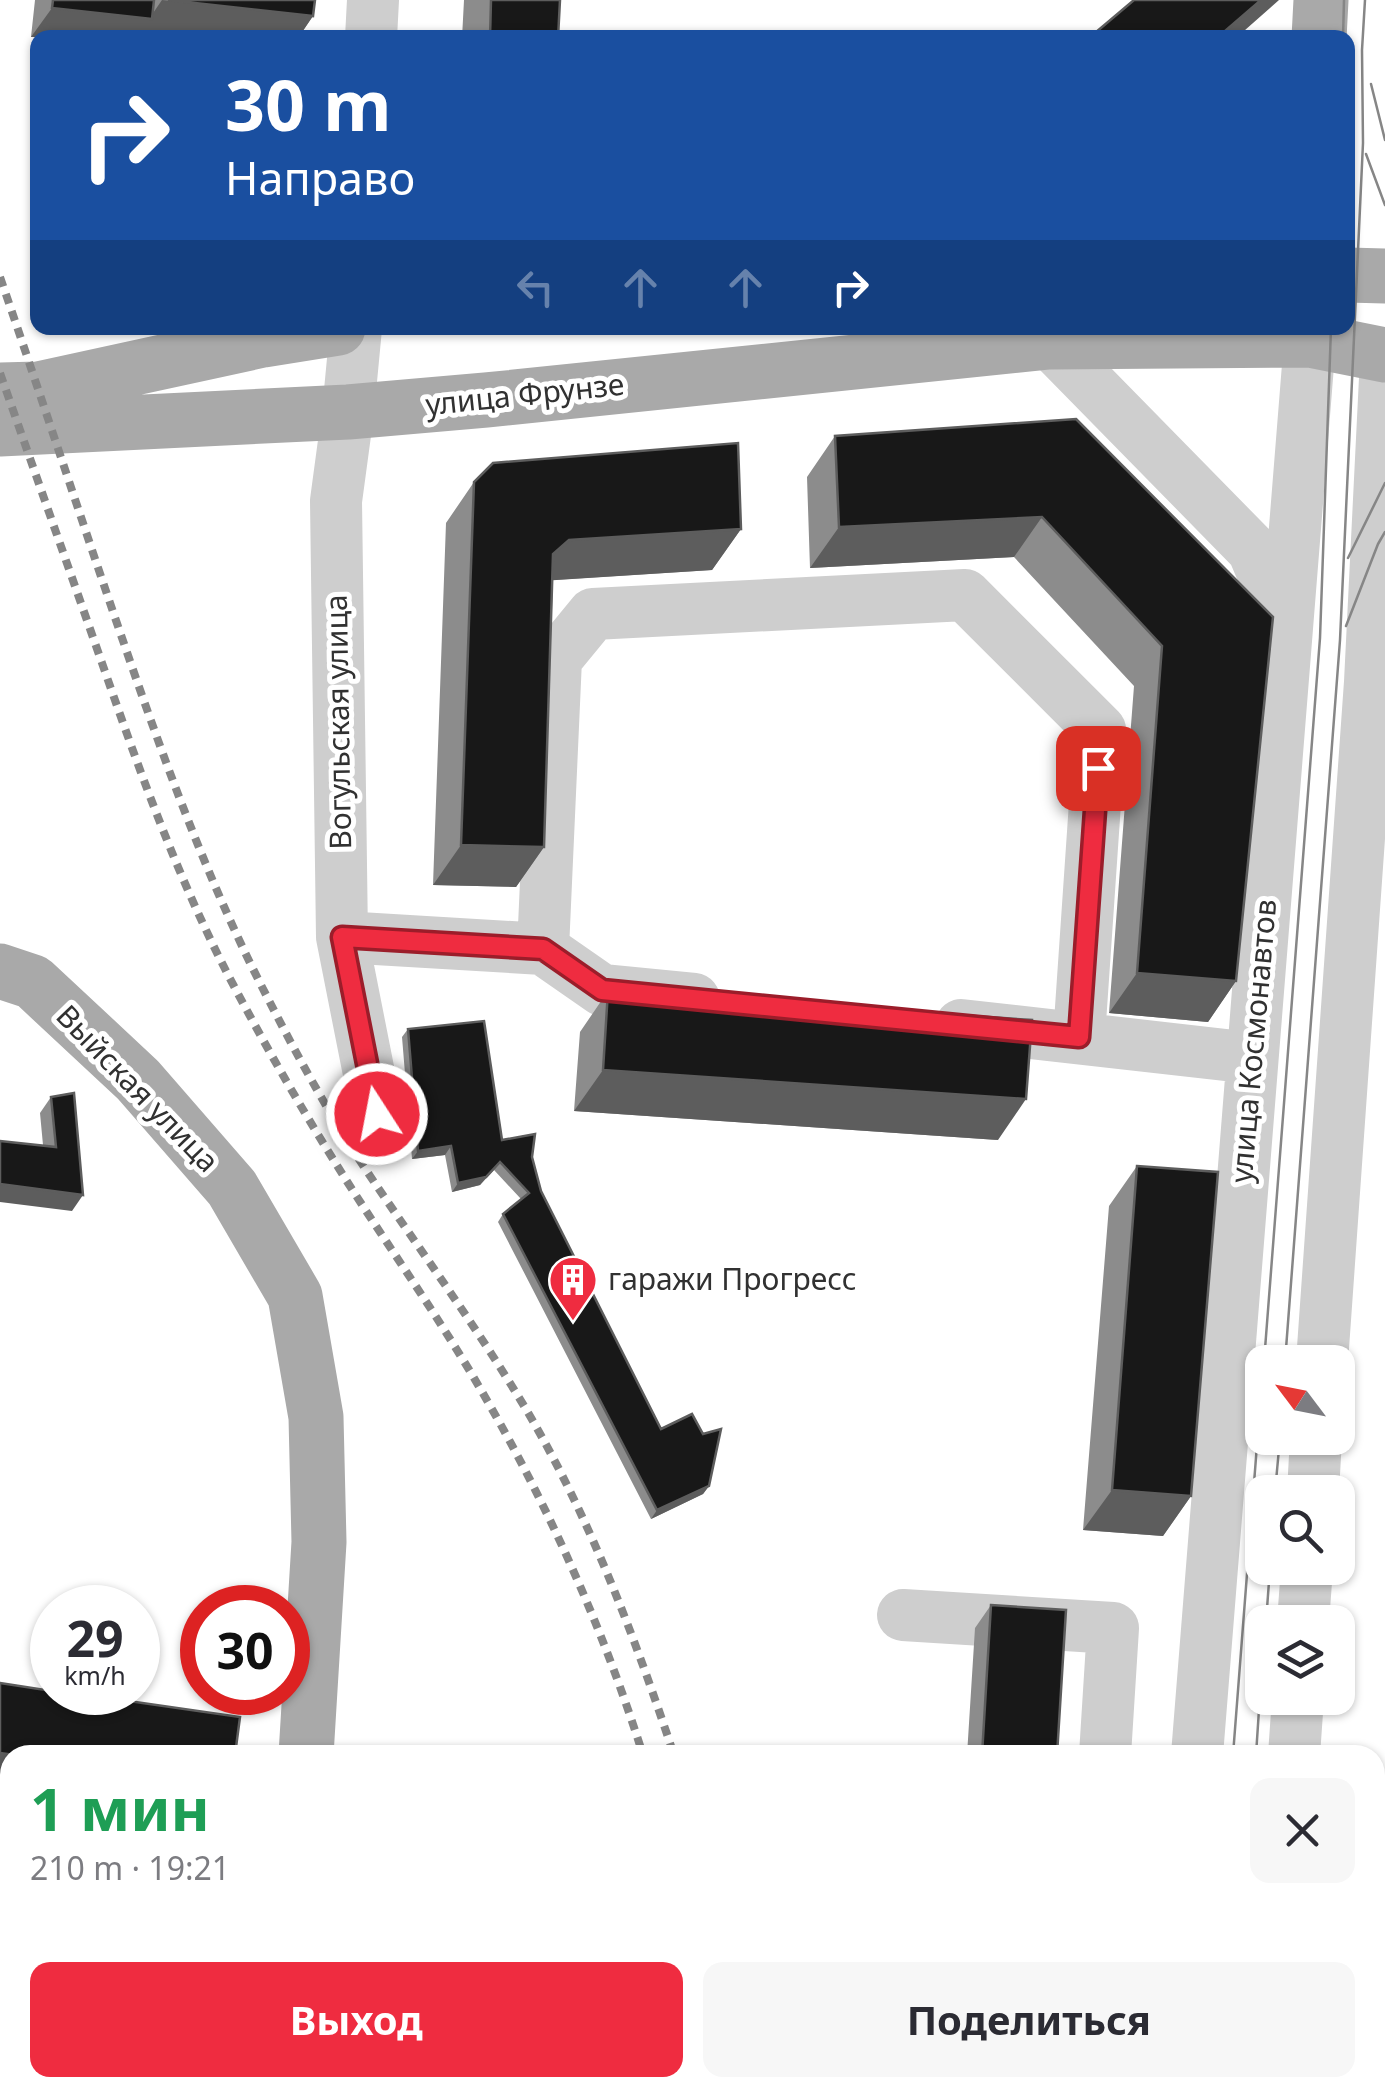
<!DOCTYPE html>
<html lang="ru">
<meta charset="utf-8">
<style>
body{margin:0;font-family:"Noto Sans",sans-serif;background:#f7f7f7;color:#2b2b33;height:100vh;display:flex;flex-direction:column;font-size:38px;white-space:nowrap}
*{box-sizing:border-box;margin:0}
p{font-size:32px;color:#7c7c81}
.icon{flex:none;width:55px;height:55px;fill:none;stroke:currentColor;stroke-width:2;stroke-linecap:round;stroke-linejoin:round}
.map{position:relative;flex:1;overflow:hidden}
.side{position:absolute;left:0px;top:1745px;width:1385px;height:352px;display:flex;flex-direction:column;background:#fff;border-radius:30px 30px 0 0;box-shadow:0 2px 8px #0004}
.side>*{flex:none}
.top-card{position:absolute;left:30px;top:30px;width:1325px;height:305px;border-radius:20px;box-shadow:0 2px 8px #0004;background:#1a4fa0;color:#fff;overflow:hidden}
.needle{width:65px;rotate:302deg}
.tools{position:absolute;left:1245px;top:1345px;display:grid;gap:20px}
.tools a{display:grid;place-items:center;width:110px;height:110px;border-radius:20px;background:#fff;box-shadow:0 2px 8px #0004;font-size:50px}
.speed{position:absolute;left:30px;top:1585px;display:flex;gap:20px;font-size:50px;font-weight:700;text-align:center}
.speed>*{display:grid;place-content:center;width:130px;height:130px;border-radius:50%;background:#fff;box-shadow:0 2px 8px #0004;line-height:1}
.speed small{font-size:25px;font-weight:400}
.speed .limit{border:15px solid #d22;background:#fff;color:#111}
.pin{position:absolute;display:grid;place-items:center;width:85px;height:85px;color:#fff;margin:-42px;border-radius:20px;box-shadow:0 5px 15px #0006}
.me{position:absolute;width:110px;margin:-55px;rotate:349deg;stroke-linejoin:round;filter:drop-shadow(0 0 8px #0008)}
.turn{display:flex;align-items:center;gap:35px;height:210px;padding:0 30px;font-size:45px}
.turn .icon{width:130px;height:130px;stroke-width:2.5}
.turn b{display:block;font-size:70px;line-height:85px}
.lanes{display:flex;align-items:center;height:95px;padding:0 30px;background:#0003;justify-content:center;gap:50px;direction:ltr}
.lanes .off{opacity:.35}
.round{display:grid;place-items:center;flex:none;width:105px;height:105px;border-radius:20px;background:#f7f7f7}
.overview{display:flex;align-items:center;justify-content:space-between;height:170px;padding:0 30px}
h1{font-size:60px;font-weight:700;line-height:75px;color:#1e9e55}
.cta{display:flex;gap:20px;margin-top:auto;padding:20px 30px}
.cta a{flex:1;height:115px;border-radius:20px;background:#ef2c40;color:#fff;font-size:40px;font-weight:700;line-height:115px;text-align:center}
.cta a+a{background:#f7f7f7;color:#2b2b33}
.map>svg:first-child{display:block}
.lines{fill:none;stroke-linecap:round;stroke-linejoin:round}
.minor{stroke:#cecece;stroke-width:52}
.major{stroke:#a9a9a9;stroke-width:55}
.tram{stroke:#868686;stroke-width:2.5}
.rail{stroke:#868686;stroke-width:8;stroke-dasharray:10 8;stroke-linecap:butt}
.wall{fill:#8c8c8c}
.shaded-wall{fill:#5d5d5d}
.building{fill:#181818;stroke:#5d5d5d;stroke-width:2.5}
.route-casing{stroke:#9b1d2a;stroke-width:25}
.route{stroke:#ef2c40;stroke-width:18}
.labels{text-anchor:middle;stroke-width:10;stroke-linejoin:round;paint-order:stroke}
.street-label{font-size:30px;fill:#313131;stroke:#fff}
.poi-label{font-size:30px;fill:#313131;stroke:#fff;text-anchor:start}
</style>
<div class="map">
<svg width="1385" height="2096" viewBox="0 0 1385 2096">
<rect width="100%" height="100%" fill="#fff"/>
<g class="lines">
<path class="minor" d="M 371,38 L 373,0
M 356,328 L 348,412 L 336,501 L 342,937 L 377,1114
M 1049,342 L 1253,550 L 1283,621
M 342,937 L 543,949 L 602,990 L 694,999
M 543,949 L 556,659 L 593,614 L 965,595 L 1100,730 L 1079,1037
M 961,1025 L 1252,1058
M 1322,1362 L 1370,682 L 1385,378
M 1313,1492 L 1316,1438
M 903,1615 L 1113,1628 L 1105,1755
M 1303,1622 L 1307,1568
M 1197,1755 L 1310,340
M 1294,1755 L 1298,1698
M 0,1863 L 10,1865
M 1375,1886 L 1385,1887
M 19,2096 L 20,2088
M 1170,2096 L 1170,2088
M 1267,2096 L 1268,2088"/>
<path class="major" d="M 1319,38 L 1321,0
M 1348,275 L 1385,276
M 0,390 L 38,389 L 263,340 L 338,328
M 0,429 L 348,412 L 486,400 L 1049,342 L 1310,340 L 1385,355
M 0,971 L 33,982 L 138,1080 L 232,1188 L 295,1296 L 316,1417 L 319,1542 L 306,1755
M 285,2096 L 286,2088"/>
<path class="tram" d="M 1343,38 L 1344,0
M 1371,84 L 1385,140
M 1366,154 L 1385,205
M 1348,558 L 1385,483
M 1346,626 L 1378,544 L 1385,532
M 1264,1362 L 1320,638 L 1331,328
M 1285,1362 L 1340,640 L 1363,143 L 1362,50 L 1365,0
M 1275,1492 L 1280,1438
M 1266,1622 L 1270,1568
M 1233,1755 L 1262,1380
M 1256,1755 L 1262,1664
M 1206,2096 L 1207,2088
M 1227,2096 L 1228,2088"/>
<path class="rail" d="M 0,277 C 41,396 80,516 121,635 C 162,754 204,872 261,985 C 293,1048 327,1111 366,1170 C 421,1252 480,1331 530,1416 C 592,1523 635,1638 674,1755
M 0,373 C 34,470 68,566 102,663 C 141,775 180,885 236,990 C 271,1056 308,1120 348,1183 C 392,1252 440,1319 481,1390 C 548,1505 603,1628 643,1755
M 723,2088 L 724,2096
M 752,2088 L 753,2096"/>
</g>
<path class="wall" d="M 35,0 L 315,0 L 313,16 L 298,38 L 216,38 L 145,30 L 139,38 L 31,37 Z
M 464,0 L 560,0 L 558,38 L 462,38 Z
M 1076,419 L 1273,617 L 1236,981 L 1208,1022 L 1109,1013 L 1134,686 L 1014,557 L 810,568 L 807,477 L 835,436 Z
M 474,482 L 741,529 L 712,570 L 553,580 L 544,847 L 516,887 L 433,885 L 446,523 Z
M 608,991 L 998,1140 L 574,1111 L 580,1032 Z
M 408,1029 L 502,1140 L 532,1157 L 541,1191 L 661,1429 L 709,1486 L 703,1494 L 651,1519 L 498,1222 L 503,1214 L 521,1199 L 494,1170 L 480,1185 L 452,1192 L 445,1155 L 412,1159 L 402,1037 Z
M 51,1097 L 72,1211 L 43,1145 L 40,1113 Z
M 1137,1166 L 1191,1496 L 1163,1536 L 1083,1530 L 1109,1206 Z
M 991,1605 L 1057,1755 L 967,1755 L 975,1628 Z
M 1377,1946 L 1385,2096 L 1355,2096 L 1355,2088 L 1375,2088 L 1375,1948 Z
M 85,2088 L 187,2088 L 186,2096 L 84,2096 Z"/>
<path class="shaded-wall" d="M 162,0 L 313,16 L 298,38 L 216,38 L 145,30 L 139,38 L 31,37 L 52,8 L 149,19 Z
M 1261,0 L 1279,0 L 1236,38 L 1217,38 Z
M 1042,517 L 1014,557 L 810,568 L 839,527 Z
M 741,529 L 712,570 L 541,581 L 553,554 L 569,540 Z
M 461,845 L 544,847 L 516,887 L 433,885 Z
M 1137,973 L 1236,981 L 1208,1022 L 1109,1013 Z
M 603,1070 L 1026,1099 L 998,1140 L 574,1111 Z
M 451,1146 L 445,1155 L 412,1159 L 418,1151 Z
M 500,1162 L 480,1185 L 452,1192 L 458,1183 Z
M 0,1184 L 83,1195 L 72,1211 L 0,1202 Z
M 709,1486 L 703,1494 L 651,1519 L 657,1510 Z
M 1112,1490 L 1191,1496 L 1163,1536 L 1083,1530 Z
M 0,1753 L 10,1755 L 10,1810 L 0,1808 Z"/>
<path class="building" d="M 53,0 L 154,0 L 152,19 L 52,8 Z
M 168,0 L 315,0 L 313,16 Z
M 491,0 L 560,0 L 558,38 L 490,38 Z
M 1134,0 L 1261,0 L 1217,38 L 1089,38 Z
M 1076,419 L 1273,617 L 1236,981 L 1137,973 L 1162,646 L 1042,517 L 839,527 L 835,436 Z
M 738,443 L 741,529 L 569,540 L 553,554 L 544,847 L 461,845 L 474,482 L 493,463 Z
M 608,991 L 1032,1020 L 1026,1099 L 603,1070 Z
M 484,1021 L 502,1140 L 535,1134 L 532,1157 L 541,1191 L 661,1429 L 692,1414 L 703,1434 L 721,1429 L 709,1486 L 657,1510 L 503,1214 L 529,1193 L 500,1162 L 486,1177 L 458,1183 L 451,1146 L 418,1151 L 408,1029 Z
M 74,1093 L 83,1195 L 0,1184 L 0,1141 L 56,1147 L 51,1097 Z
M 1137,1166 L 1218,1172 L 1191,1496 L 1112,1490 Z
M 991,1605 L 1066,1610 L 1057,1755 L 982,1755 Z
M 0,1683 L 52,1691 L 52,1692 L 66,1692 L 240,1717 L 235,1755 L 15,1755 L 0,1753 Z
M 1377,1946 L 1385,1946 L 1385,2096 L 1365,2094 L 1365,2088 L 1375,2088 L 1375,1968 Z
M 113,2088 L 187,2088 L 186,2096 L 112,2096 Z"/>
<g class="lines">
<g class="route-casing">
<path id="route" d="M 377,1114 L 342,937 L 543,949 L 602,990 L 1079,1037 L 1098,768"/>
</g>
<use href="#route" class="route"/>
</g>
<defs>
<g id="building-pin" transform="scale(2.5)"><path d="M0 17L-7.5 6A9.5 9.5 0 1 1 7.5 6Z" fill="#ef2c40" stroke="#fff"/><path d="M-4-6H4V6H1V3H-1V6H-4ZM-2.5-4.3h1.7v1.8h-1.7ZM.8-4.3h1.7v1.8H.8ZM-2.5-1h1.7V.8h-1.7ZM.8-1h1.7V.8H.8Z" fill="#fff"/></g>
</defs>
<g fill-rule="evenodd">
<use href="#building-pin" x="573" y="1280"/>
</g>
<g class="labels">
<g class="street-label">
<text transform="translate(525 395) rotate(-6)" y="10">улица Фрунзе</text>
<text transform="translate(339 722) rotate(-91)" y="10">Вогульская улица</text>
<text transform="translate(1254 1041) rotate(-85)" y="10">улица Космонавтов</text>
<text transform="translate(137 1089) rotate(46)" y="10">Выйская улица</text>
</g>
<g class="poi-label">
<text x="608" y="1290">гаражи Прогресс</text>
</g>
</g>
</svg>
<div class="tools">
<a><svg class="needle" viewBox="-14 -14 28 28"><path d="M0-13l5 13h-10z" fill="#e53935"/><path d="M0 13l5-13h-10z" fill="#7c7c81"/></svg></a>
<a><svg class="icon" aria-label="search" viewBox="0 0 24 24"><circle cx="10" cy="10" r="6"/><path d="M15 15l6 6"/></svg></a>
<a><svg class="icon" aria-label="layers" viewBox="0 0 24 24"><path d="M12 4l9 5-9 5-9-5zM3 14l9 5 9-5"/></svg></a>
</div>
<div class="speed"><div>29<small>km/h</small></div><div class="limit">30</div></div>
<div class="pin" style="left:1098px;top:768px;background:#d93025"><svg class="icon" aria-label="arrive" viewBox="0 0 24 24"><path d="M6 21V4h12l-3 4 3 4H6"/></svg></div>
<svg class="me" style="left:377px;top:1114px" viewBox="-20 -20 40 40"><circle r="17" fill="#ef2c40" stroke="#fff" stroke-width="3"/><path d="M0-11L8 9 0 5-8 9z" fill="#fff"/></svg>
<div class="top-card">
<div class="turn"><svg class="icon" aria-label="right" viewBox="0 0 24 24"><path d="M7 20v-9h11M14 6l5 5-5 5"/></svg><div><b>30 m</b>Направо</div></div>
<div class="lanes"><svg class="icon off" aria-label="left" viewBox="0 0 24 24"><path d="M17 20v-9H6M10 6l-5 5 5 5"/></svg><svg class="icon off" aria-label="ahead" viewBox="0 0 24 24"><path d="M12 20V5M6 11l6-6 6 6"/></svg><svg class="icon off" aria-label="ahead" viewBox="0 0 24 24"><path d="M12 20V5M6 11l6-6 6 6"/></svg><svg class="icon" aria-label="right" viewBox="0 0 24 24"><path d="M7 20v-9h11M14 6l5 5-5 5"/></svg></div>
</div>
<section class="side">
<div class="overview"><div><h1>1 мин</h1><p>210 m · 19:21</p></div><a class="round"><svg class="icon" aria-label="close" viewBox="0 0 24 24"><path d="M6 6l12 12M18 6L6 18"/></svg></a></div>
<div class="cta"><a>Выход</a><a>Поделиться</a></div>
</section>
</div>
